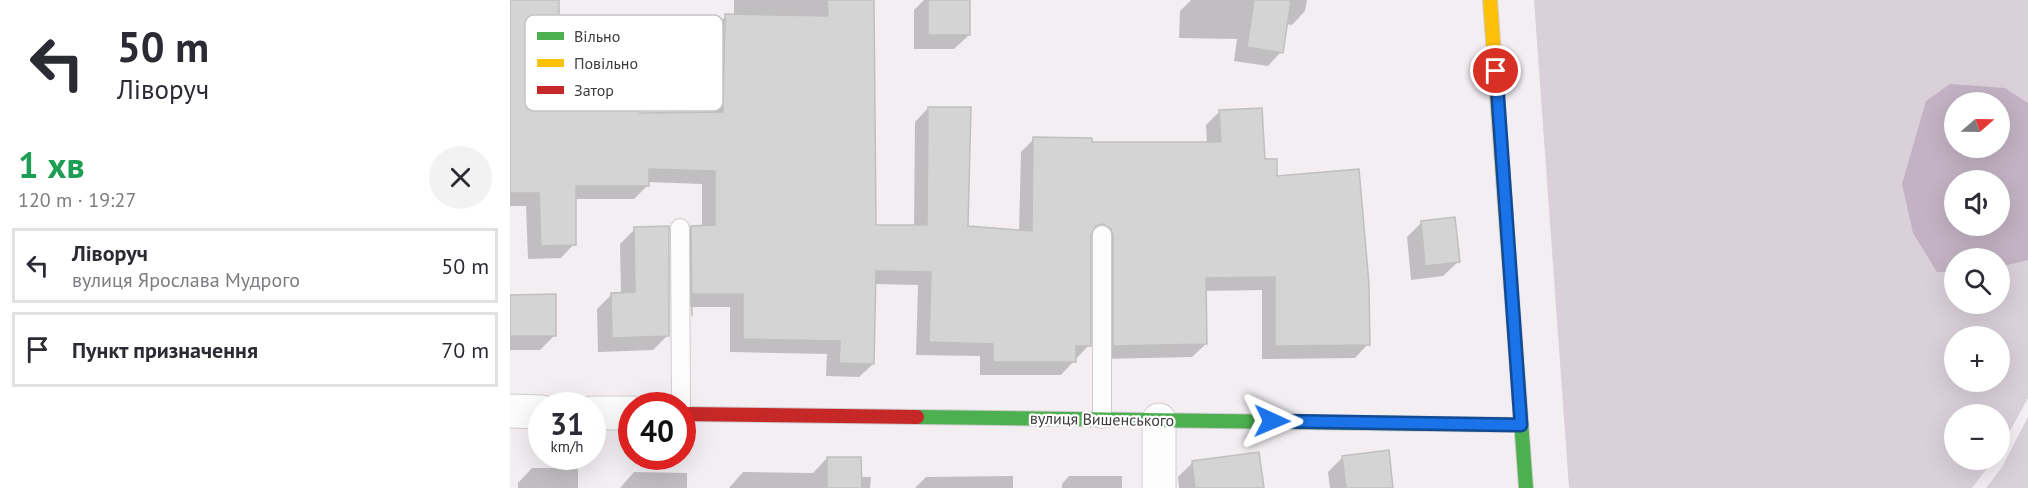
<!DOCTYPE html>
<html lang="uk">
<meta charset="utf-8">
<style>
body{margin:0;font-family:"PT Sans",sans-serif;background:#f2f2f3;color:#2b2b33;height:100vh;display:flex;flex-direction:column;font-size:22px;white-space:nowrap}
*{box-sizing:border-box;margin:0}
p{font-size:20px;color:#7c7c81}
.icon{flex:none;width:33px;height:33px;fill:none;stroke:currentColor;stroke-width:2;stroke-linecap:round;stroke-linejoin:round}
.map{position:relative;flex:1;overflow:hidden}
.details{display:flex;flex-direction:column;background:#fff;width:510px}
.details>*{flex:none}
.hud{background:#fff;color:#2b2b33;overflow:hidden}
.needle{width:39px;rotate:70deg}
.tools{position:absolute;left:1434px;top:92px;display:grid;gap:12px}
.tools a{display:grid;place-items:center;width:66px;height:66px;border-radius:50%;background:#fff;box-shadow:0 6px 24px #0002;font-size:30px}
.speed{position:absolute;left:18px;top:392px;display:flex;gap:12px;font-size:30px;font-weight:700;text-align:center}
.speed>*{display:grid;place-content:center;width:78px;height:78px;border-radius:50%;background:#fff;box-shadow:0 6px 24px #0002;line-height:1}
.speed small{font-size:15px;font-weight:400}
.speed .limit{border:9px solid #d22;background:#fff;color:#111}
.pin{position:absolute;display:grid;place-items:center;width:51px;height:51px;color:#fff;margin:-26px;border:3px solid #fff;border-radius:50%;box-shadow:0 2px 6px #0007}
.me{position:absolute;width:66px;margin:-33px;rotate:91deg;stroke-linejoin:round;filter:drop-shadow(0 0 4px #0008)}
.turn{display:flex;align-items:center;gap:21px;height:126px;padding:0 18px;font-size:27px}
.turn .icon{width:78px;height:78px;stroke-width:2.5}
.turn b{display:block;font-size:42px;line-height:51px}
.round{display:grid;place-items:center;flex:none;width:63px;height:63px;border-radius:32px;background:#f2f2f3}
.summary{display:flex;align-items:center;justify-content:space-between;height:102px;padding:0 18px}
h1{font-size:36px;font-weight:700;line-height:45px;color:#1e9e55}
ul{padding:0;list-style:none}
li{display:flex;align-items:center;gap:18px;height:75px;margin:0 12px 9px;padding:0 6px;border:3px solid #e1e1e2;border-radius:0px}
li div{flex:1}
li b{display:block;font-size:22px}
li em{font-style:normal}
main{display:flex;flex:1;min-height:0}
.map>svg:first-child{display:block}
.green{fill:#dad0da;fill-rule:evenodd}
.water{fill:#c2b2c3;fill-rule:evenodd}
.shadow{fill:#0003}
.building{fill:#d4d4d4;stroke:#c0bfbf;stroke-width:1.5}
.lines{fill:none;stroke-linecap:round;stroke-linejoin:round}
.lane-casing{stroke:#cfcccf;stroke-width:20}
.street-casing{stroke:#cfcccf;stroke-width:35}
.fast-casing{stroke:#cfcccf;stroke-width:16}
.slow-casing{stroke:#cfcccf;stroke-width:16}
.jam-casing{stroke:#cfcccf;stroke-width:16}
.lane{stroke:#fdfcfd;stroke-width:18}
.street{stroke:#fdfcfd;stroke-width:33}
.fast{stroke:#4caf50;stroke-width:14}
.slow{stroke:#ffc107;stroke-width:14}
.jam{stroke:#c62828;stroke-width:14}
.route-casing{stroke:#114b97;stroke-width:15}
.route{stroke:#1a73e8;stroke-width:10}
.labels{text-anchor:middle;stroke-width:4.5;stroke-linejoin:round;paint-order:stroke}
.street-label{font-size:16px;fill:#3e3b3e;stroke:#fff}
.key{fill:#fff;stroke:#c5c4c5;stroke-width:1.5}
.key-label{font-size:16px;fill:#3e3b3e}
</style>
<main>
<section class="details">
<div class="hud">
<div class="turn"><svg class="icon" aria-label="left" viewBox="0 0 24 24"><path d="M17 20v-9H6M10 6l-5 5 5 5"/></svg><div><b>50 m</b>Ліворуч</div></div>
</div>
<div class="summary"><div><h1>1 хв</h1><p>120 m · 19:27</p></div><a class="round"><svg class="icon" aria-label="close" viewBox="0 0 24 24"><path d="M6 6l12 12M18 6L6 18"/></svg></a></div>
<ul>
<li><svg class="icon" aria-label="left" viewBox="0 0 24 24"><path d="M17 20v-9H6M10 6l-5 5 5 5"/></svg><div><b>Ліворуч</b><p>вулиця Ярослава Мудрого</p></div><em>50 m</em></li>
<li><svg class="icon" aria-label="arrive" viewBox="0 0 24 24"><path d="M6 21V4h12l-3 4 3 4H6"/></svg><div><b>Пункт призначення</b></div><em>70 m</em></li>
</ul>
</section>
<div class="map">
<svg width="1518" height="488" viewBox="0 0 1518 488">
<rect width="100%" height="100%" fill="#f2eef2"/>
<path class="green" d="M 1024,0 L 1518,0 L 1518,398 L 1490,449 L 1490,414 L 1444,414 L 1444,459 L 1484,459 L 1462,488 L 1059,488 ZM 1444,102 L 1490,102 L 1490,147 L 1444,147 ZM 1444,180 L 1490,180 L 1490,225 L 1444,225 ZM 1444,258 L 1490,258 L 1490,303 L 1444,303 ZM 1444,336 L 1490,336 L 1490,381 L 1444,381 Z
M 1518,417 L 1518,488 L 1476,488 L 1492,467 Z"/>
<path class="water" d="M 1440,84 L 1495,88 L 1518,103 L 1518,260 L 1490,267 L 1490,258 L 1444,258 L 1444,272 L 1427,272 L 1403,233 L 1392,184 L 1416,101 ZM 1444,102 L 1490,102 L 1490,147 L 1444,147 ZM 1444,180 L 1490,180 L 1490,225 L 1444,225 Z"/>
<path class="shadow" d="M 0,0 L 48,0 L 48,63 L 129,114 L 201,114 L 202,29 L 216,16 L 224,16 L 224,0 L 363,0 L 364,226 L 404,226 L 405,122 L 418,108 L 457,228 L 509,232 L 511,152 L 524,139 L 581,143 L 697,143 L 696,125 L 710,111 L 766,177 L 858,344 L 845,358 L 752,359 L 752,290 L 694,291 L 696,344 L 682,357 L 590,359 L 585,239 L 579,237 L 579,345 L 551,375 L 470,375 L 470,356 L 406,355 L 408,285 L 364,284 L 363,364 L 349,377 L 316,376 L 317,354 L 220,352 L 220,307 L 180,307 L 180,316 L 169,327 L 168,241 L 181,227 L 192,227 L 192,184 L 138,182 L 138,185 L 124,199 L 65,199 L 64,244 L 51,258 L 18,259 L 16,206 L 0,206 Z
M 414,0 L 458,0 L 459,35 L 444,49 L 404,49 L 404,10 Z
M 681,0 L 797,0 L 795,11 L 782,25 L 776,24 L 771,52 L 758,66 L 724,61 L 727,39 L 669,38 L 670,11 Z
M 911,223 L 948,262 L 933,276 L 901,280 L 897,237 Z
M 125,229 L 158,335 L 143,350 L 88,352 L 87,309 L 101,295 L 111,294 L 110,244 Z
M 0,296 L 45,335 L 30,350 L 0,350 Z
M 833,457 L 882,488 L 820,488 L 818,472 Z
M 317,458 L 350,477 L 361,477 L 360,488 L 219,488 L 233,472 L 303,473 Z
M 682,463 L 753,488 L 669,488 L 668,477 Z
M 22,468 L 68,468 L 68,488 L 8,488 L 8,483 Z
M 124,472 L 177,473 L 177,488 L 110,488 Z
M 503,476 L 503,488 L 405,488 L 416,477 Z
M 559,476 L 612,476 L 612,488 L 552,488 L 552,484 Z"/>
<path class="building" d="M 0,0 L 49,0 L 49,62 L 132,63 L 130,113 L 213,112 L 215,14 L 318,16 L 317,0 L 364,0 L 366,225 L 417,225 L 418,107 L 461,107 L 458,226 L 522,231 L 523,137 L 582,138 L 582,142 L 711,142 L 709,110 L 752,108 L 755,159 L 767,159 L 767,176 L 849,169 L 859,284 L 860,345 L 765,346 L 765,277 L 696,278 L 697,344 L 603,346 L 603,235 L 601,229 L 593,224 L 586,226 L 581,235 L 581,346 L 566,346 L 566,362 L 483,362 L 483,344 L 419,342 L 421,272 L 366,271 L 364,364 L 329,363 L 330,341 L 233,339 L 233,294 L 182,294 L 182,316 L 181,226 L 205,225 L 205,171 L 139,169 L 139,186 L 66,186 L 66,245 L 31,246 L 29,193 L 0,193 Z
M 418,0 L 460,0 L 460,35 L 418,35 Z
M 744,0 L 781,0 L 773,53 L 737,47 Z
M 945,217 L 950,262 L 915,266 L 911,221 Z
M 159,226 L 159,336 L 102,338 L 101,293 L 125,292 L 124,227 Z
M 46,294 L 46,336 L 0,336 L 0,295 Z
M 879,450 L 883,488 L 836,488 L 832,456 Z
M 749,452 L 754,488 L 685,488 L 682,461 Z
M 317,457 L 351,457 L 352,488 L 317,488 Z"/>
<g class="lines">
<g class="lane-casing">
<path id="lane" d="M 170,228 L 171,405
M 592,419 L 592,235"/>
</g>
<g class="street-casing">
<path id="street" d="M 0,411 L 32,412
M 82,413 L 122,413
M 649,488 L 649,420"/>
</g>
<g class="fast-casing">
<path id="fast" d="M 1001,286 L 1016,488
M 407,417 L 1011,425"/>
</g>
<g class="slow-casing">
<path id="slow" d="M 980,0 L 1001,286"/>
</g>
<g class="jam-casing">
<path id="jam" d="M 172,414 L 407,417"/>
</g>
<use href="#lane" class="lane"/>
<use href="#street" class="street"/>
<use href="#fast" class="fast"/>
<use href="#slow" class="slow"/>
<use href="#jam" class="jam"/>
</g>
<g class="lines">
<g class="route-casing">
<path id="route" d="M 762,421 L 1011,425 L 986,71"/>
</g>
<use href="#route" class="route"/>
</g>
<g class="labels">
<g class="street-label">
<text transform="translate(592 419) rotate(1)" y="6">вулиця Вишенського</text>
</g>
</g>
<rect x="15" y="15" width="198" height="96" rx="9" class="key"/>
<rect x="27" y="32" width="27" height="8" fill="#4caf50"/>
<rect x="27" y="59" width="27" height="8" fill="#ffc107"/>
<rect x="27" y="86" width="27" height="8" fill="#c62828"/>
<g class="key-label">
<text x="64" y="42">Вільно</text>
<text x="64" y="69">Повільно</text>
<text x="64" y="96">Затор</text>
</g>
</svg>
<div class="tools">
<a><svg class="needle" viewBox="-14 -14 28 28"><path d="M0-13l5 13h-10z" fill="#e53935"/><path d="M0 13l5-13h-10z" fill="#7c7c81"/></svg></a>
<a><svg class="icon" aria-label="sound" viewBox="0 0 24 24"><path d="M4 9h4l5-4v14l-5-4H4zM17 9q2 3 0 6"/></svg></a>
<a><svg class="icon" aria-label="search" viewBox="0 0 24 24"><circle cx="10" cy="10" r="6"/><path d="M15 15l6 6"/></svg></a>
<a>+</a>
<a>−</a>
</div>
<div class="speed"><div>31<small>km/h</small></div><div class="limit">40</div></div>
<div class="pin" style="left:986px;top:71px;background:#d93025"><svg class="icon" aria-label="arrive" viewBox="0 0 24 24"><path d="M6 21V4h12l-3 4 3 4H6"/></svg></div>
<svg class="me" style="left:762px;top:421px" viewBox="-20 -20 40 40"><path d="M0-17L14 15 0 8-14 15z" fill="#1a73e8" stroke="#fff" stroke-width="4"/></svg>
</div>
</main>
